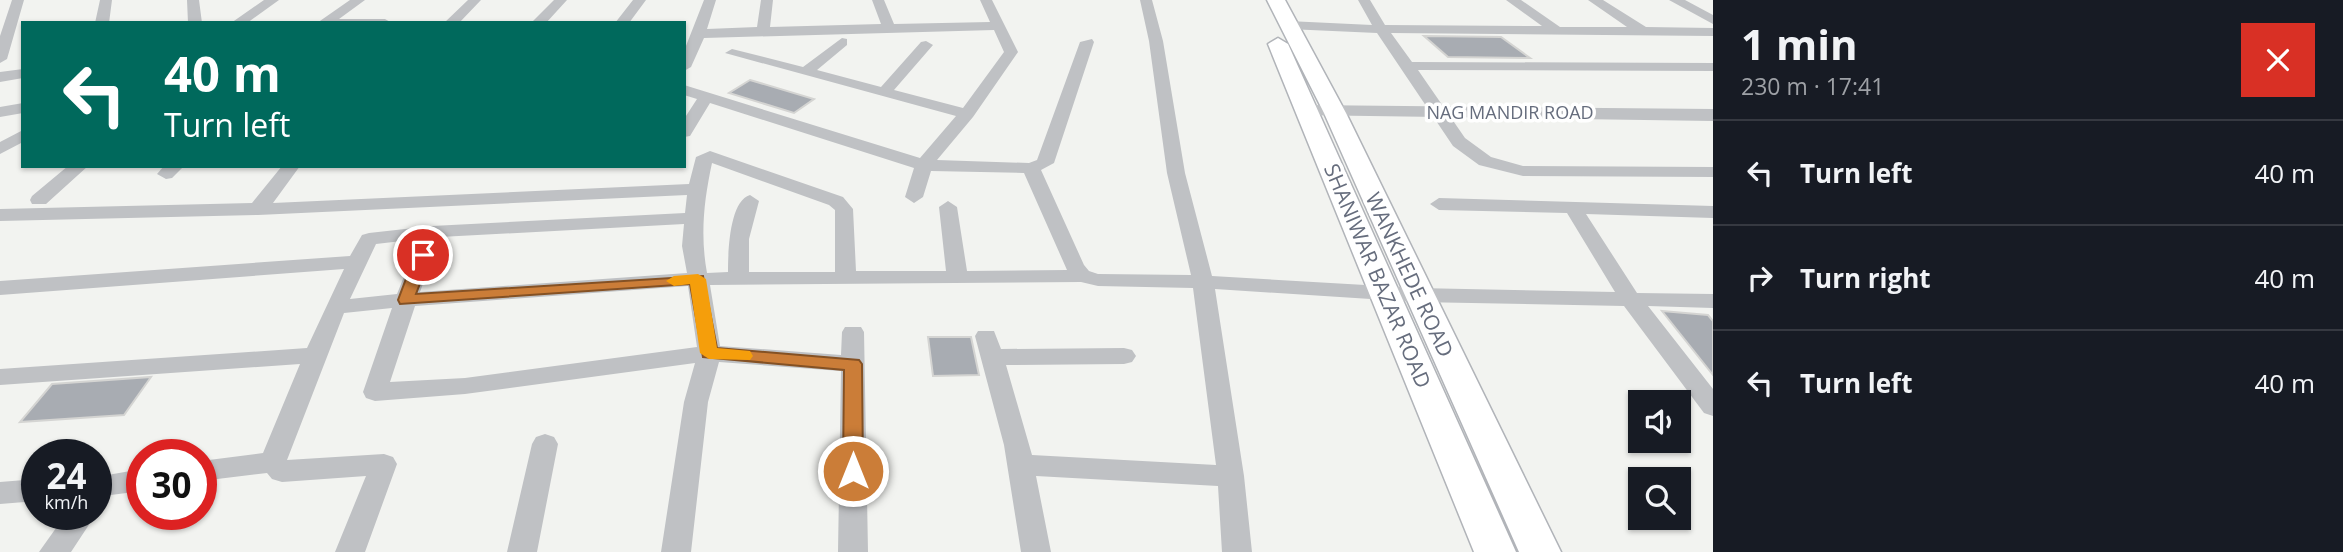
<!DOCTYPE html>
<meta charset="utf-8">
<style>
body{margin:0;font-family:"Open Sans",sans-serif;background:#20242c;color:#f1f3f6;height:100vh;display:flex;flex-direction:column;font-size:26px;white-space:nowrap}
*{box-sizing:border-box;margin:0}
p{font-size:23px;color:#9ea1a6}
.icon{flex:none;width:38px;height:38px;fill:none;stroke:currentColor;stroke-width:2;stroke-linecap:round;stroke-linejoin:round}
.map{position:relative;flex:1;overflow:hidden}
.panel{display:flex;flex-direction:column;background:#171b24;width:630px}
.panel>*{flex:none}
.guide{position:absolute;left:21px;top:21px;width:665px;height:147px;border-radius:0px;box-shadow:0 2px 5px #0004;background:#00695c;color:#fff;overflow:hidden}
.controls{position:absolute;left:1628px;top:390px;display:grid;gap:14px}
.controls a{display:grid;place-items:center;width:63px;height:63px;border-radius:0px;background:#171b24;box-shadow:0 2px 5px #0004;font-size:35px}
.speed{position:absolute;left:21px;top:439px;display:flex;gap:14px;font-size:35px;font-weight:700;text-align:center}
.speed>*{display:grid;place-content:center;width:91px;height:91px;border-radius:50%;background:#171b24;box-shadow:0 2px 5px #0004;line-height:1}
.speed small{font-size:18px;font-weight:400}
.speed .limit{border:10px solid #d22;background:#fff;color:#111}
.pin{position:absolute;display:grid;place-items:center;width:60px;height:60px;color:#fff;margin:-30px;border:4px solid #fff;border-radius:50%;box-shadow:0 2px 7px #0007}
.me{position:absolute;width:77px;margin:-38px;rotate:0deg;stroke-linejoin:round;filter:drop-shadow(0 0 5px #0008)}
.turn{display:flex;align-items:center;gap:24px;height:147px;padding:0 28px;font-size:32px}
.turn .icon{width:91px;height:91px;stroke-width:2.5}
.turn b{display:block;font-size:49px;line-height:60px}
.round{display:grid;place-items:center;flex:none;width:74px;height:74px;border-radius:0px;background:#20242c}
.summary{display:flex;align-items:center;justify-content:space-between;height:119px;padding:0 28px}
h1{font-size:42px;font-weight:700;line-height:52px}
ul{padding:0;list-style:none}
li{display:flex;align-items:center;gap:21px;height:105px;padding:0 28px;border-top:2px solid #363941}
li div{flex:1}
li b{display:block;font-size:26px}
li em{font-style:normal}
main{display:flex;flex:1;min-height:0}
.map>svg:first-child{display:block}
.building{fill:#a8acb2;stroke:#d4d4d2;stroke-width:2}
.lines{fill:none;stroke-linecap:round;stroke-linejoin:round}
.secondary-casing{stroke:#b1b4b9;stroke-width:3}
.minor{fill:#bfc1c4;fill-rule:evenodd}
.tertiary{fill:#bfc1c4;fill-rule:evenodd}
.secondary{fill:#fff;fill-rule:evenodd}
.route{fill:#cb7d38;stroke:#845124;stroke-width:2}
.slow{fill:#f59e0b}
.labels{text-anchor:middle;stroke-width:7;stroke-linejoin:round;paint-order:stroke}
.far-street-label{font-size:18px;fill:#666d7d;stroke:#fff}
.street-label{font-size:21px;fill:#666d7d;stroke:#fff}
</style>
<main>
<div class="map">
<svg width="1713" height="552" viewBox="0 0 1713 552">
<rect width="100%" height="100%" fill="#f2f3f0"/>
<path class="building" d="M 1424,36 L 1501,37 L 1530,58 L 1448,57 Z
M 750,80 L 814,99 L 794,113 L 729,93 Z
M 1662,311 L 1708,315 L 1713,321 L 1713,375 Z
M 928,337 L 971,337 L 979,375 L 933,376 Z
M 151,377 L 124,415 L 20,422 L 52,384 Z"/>
<g class="lines">
<g class="secondary-casing">
<path id="secondary" d="M 1267,0 L 1285,0 L 1346,113 L 1561,552 L 1519,552 L 1324,113 Z
M 1278,38 L 1288,44 L 1516,552 L 1474,552 L 1268,44 Z"/>
</g>
<path class="minor" d="M 12,0 L 24,0 L 7,59 L 0,63 L 0,36 Z
M 100,0 L 112,0 L 109,23 L 95,23 Z
M 187,0 L 199,0 L 202,23 L 188,23 Z
M 264,0 L 279,0 L 247,23 L 231,23 Z
M 350,0 L 365,0 L 339,19 L 385,19 L 392,23 L 317,23 Z
M 468,0 L 481,0 L 459,23 L 444,23 Z
M 554,0 L 567,0 L 546,23 L 531,23 Z
M 633,0 L 646,0 L 629,23 L 615,23 Z
M 704,0 L 716,0 L 707,29 L 757,27 L 761,0 L 773,0 L 770,27 L 881,24 L 872,0 L 884,0 L 894,24 L 990,22 L 980,0 L 992,0 L 1018,52 L 973,117 L 937,160 L 1029,163 L 1037,160 L 1080,42 L 1092,39 L 1094,42 L 1054,163 L 1041,170 L 1084,265 L 1089,271 L 1098,274 L 1191,275 L 1167,173 L 1149,41 L 1140,0 L 1152,0 L 1163,41 L 1185,173 L 1212,276 L 1417,288 L 1615,292 L 1567,213 L 1439,210 L 1430,204 L 1439,198 L 1713,206 L 1713,218 L 1586,214 L 1637,293 L 1713,294 L 1713,308 L 1648,306 L 1713,389 L 1713,416 L 1704,413 L 1624,306 L 1417,302 L 1215,289 L 1244,476 L 1252,552 L 1222,552 L 1218,486 L 1036,476 L 1051,552 L 1021,552 L 1004,445 L 975,336 L 978,331 L 994,331 L 1001,349 L 1124,348 L 1132,350 L 1136,356 L 1132,362 L 1124,364 L 1006,365 L 1032,455 L 1216,465 L 1193,288 L 1098,286 L 1081,282 L 710,285 L 720,346 L 841,355 L 842,332 L 845,327 L 861,327 L 864,332 L 868,552 L 838,552 L 841,371 L 719,362 L 708,402 L 691,552 L 661,552 L 684,402 L 695,363 L 465,394 L 375,401 L 366,398 L 363,392 L 392,308 L 344,313 L 287,460 L 384,454 L 393,457 L 397,464 L 365,552 L 335,552 L 366,476 L 282,482 L 272,479 L 267,473 L 201,481 L 201,461 L 263,453 L 300,364 L 0,385 L 0,369 L 307,348 L 344,269 L 0,295 L 0,281 L 350,256 L 362,235 L 369,233 L 432,226 L 685,213 L 687,195 L 258,215 L 0,221 L 0,209 L 252,203 L 282,166 L 300,166 L 273,203 L 689,184 L 696,157 L 710,151 L 843,197 L 853,209 L 856,271 L 946,271 L 939,207 L 948,201 L 957,207 L 967,271 L 1067,270 L 1024,173 L 931,171 L 923,197 L 914,203 L 905,197 L 914,168 L 710,103 L 690,136 L 684,137 L 684,119 L 697,99 L 684,95 L 684,85 L 920,158 L 956,116 L 725,53 L 732,49 L 803,67 L 842,38 L 847,39 L 847,45 L 817,70 L 881,87 L 921,42 L 926,41 L 933,45 L 894,90 L 963,108 L 1004,52 L 994,30 L 704,38 L 691,67 L 684,71 L 684,51 ZM 712,163 L 829,205 L 835,210 L 835,272 L 749,272 L 749,239 L 759,201 L 750,195 C 729,201 728,254 728,272 L 707,273 C 700,235 704,200 712,163 ZM 684,224 L 682,246 L 687,273 L 420,292 L 440,237 ZM 419,239 L 397,294 L 350,299 L 376,244 ZM 688,286 L 697,347 L 465,378 L 390,382 L 415,306 Z
M 1358,0 L 1370,0 L 1385,25 L 1542,26 L 1506,0 L 1521,0 L 1560,27 L 1627,27 L 1588,0 L 1603,0 L 1646,27 L 1713,28 L 1713,36 L 1391,33 L 1412,62 L 1713,63 L 1713,71 L 1418,70 L 1465,138 L 1491,157 L 1523,166 L 1713,167 L 1713,177 L 1523,176 L 1479,165 L 1453,146 L 1377,33 L 1288,29 L 1281,25 L 1288,21 L 1372,25 Z
M 1669,0 L 1685,0 L 1713,15 L 1713,24 Z
M 23,69 L 23,78 L 0,82 L 0,72 Z
M 23,103 L 23,113 L 0,117 L 0,107 Z
M 23,130 L 23,142 L 0,154 L 0,142 Z
M 68,166 L 88,166 L 46,204 L 32,204 L 30,200 L 32,196 Z
M 164,166 L 184,166 L 172,178 L 166,179 L 157,174 Z
M 545,434 L 554,437 L 558,444 L 537,552 L 507,552 L 532,444 L 536,437 Z
M 142,469 L 142,491 L 103,496 L 96,493 L 96,477 Z
M 37,479 L 37,501 L 0,504 L 0,482 Z
M 66,514 L 96,514 L 71,552 L 39,552 Z"/>
<path class="tertiary" d="M 1307,105 L 1713,109 L 1713,121 L 1300,115 L 1297,111 L 1300,107 Z"/>
<use href="#secondary" class="secondary"/>
</g>
<path class="route" d="M 423,250 L 431,255 L 416,294 L 703,276 L 717,348 L 859,360 L 862,364 L 863,471 L 860,477 L 846,477 L 843,471 L 844,370 L 703,357 L 690,284 L 400,304 L 398,300 L 415,255 Z"/>
<path class="slow" d="M 698,274 L 706,279 L 717,348 L 750,351 L 753,356 L 750,360 L 709,359 L 700,353 L 690,284 L 674,286 L 666,281 L 674,276 Z"/>
<g class="labels">
<g class="far-street-label">
<text x="1510" y="119">NAG MANDIR ROAD</text>
</g>
<g class="street-label">
<text transform="translate(1409 275) rotate(65)" y="7">WANKHEDE ROAD</text>
<text transform="translate(1377 276) rotate(67)" y="7">SHANIWAR BAZAR ROAD</text>
</g>
</g>
</svg>
<div class="controls">
<a><svg class="icon" aria-label="sound" viewBox="0 0 24 24"><path d="M4 9h4l5-4v14l-5-4H4zM17 9q2 3 0 6"/></svg></a>
<a><svg class="icon" aria-label="search" viewBox="0 0 24 24"><circle cx="10" cy="10" r="6"/><path d="M15 15l6 6"/></svg></a>
</div>
<div class="speed"><div>24<small>km/h</small></div><div class="limit">30</div></div>
<div class="pin" style="left:423px;top:255px;background:#d93025"><svg class="icon" aria-label="arrive" viewBox="0 0 24 24"><path d="M6 21V4h12l-3 4 3 4H6"/></svg></div>
<svg class="me" style="left:853px;top:471px" viewBox="-20 -20 40 40"><circle r="17" fill="#cb7d38" stroke="#fff" stroke-width="3"/><path d="M0-11L8 9 0 5-8 9z" fill="#fff"/></svg>
<div class="guide">
<div class="turn"><svg class="icon" aria-label="left" viewBox="0 0 24 24"><path d="M17 20v-9H6M10 6l-5 5 5 5"/></svg><div><b>40 m</b>Turn left</div></div>
</div>
</div>
<section class="panel">
<div class="summary"><div><h1>1 min</h1><p>230 m · 17:41</p></div><a class="round" style="background:#d93025;color:#fff"><svg class="icon" aria-label="close" viewBox="0 0 24 24"><path d="M6 6l12 12M18 6L6 18"/></svg></a></div>
<ul>
<li><svg class="icon" aria-label="left" viewBox="0 0 24 24"><path d="M17 20v-9H6M10 6l-5 5 5 5"/></svg><div><b>Turn left</b></div><em>40 m</em></li>
<li><svg class="icon" aria-label="right" viewBox="0 0 24 24"><path d="M7 20v-9h11M14 6l5 5-5 5"/></svg><div><b>Turn right</b></div><em>40 m</em></li>
<li><svg class="icon" aria-label="left" viewBox="0 0 24 24"><path d="M17 20v-9H6M10 6l-5 5 5 5"/></svg><div><b>Turn left</b></div><em>40 m</em></li>
</ul>
</section>
</main>
